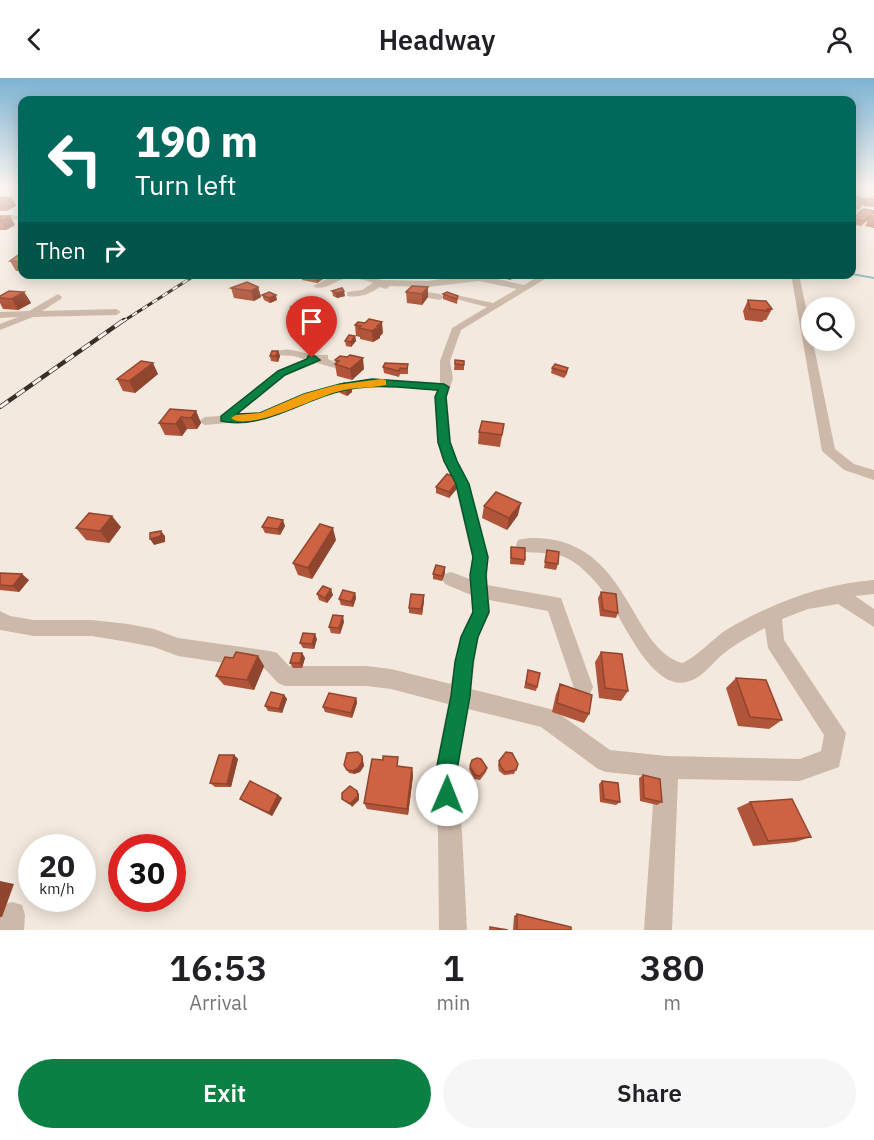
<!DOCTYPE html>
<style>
body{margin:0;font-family:"IBM Plex Sans",sans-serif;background:#f6f6f6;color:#202124;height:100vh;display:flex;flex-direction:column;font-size:22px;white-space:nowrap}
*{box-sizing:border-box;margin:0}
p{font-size:20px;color:#757577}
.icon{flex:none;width:33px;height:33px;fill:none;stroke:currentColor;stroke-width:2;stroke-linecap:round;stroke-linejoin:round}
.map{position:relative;height:852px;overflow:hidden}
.side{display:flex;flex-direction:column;background:#fff;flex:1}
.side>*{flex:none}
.hud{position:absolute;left:18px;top:18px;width:838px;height:183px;border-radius:12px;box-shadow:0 3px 15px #0003;background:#00695c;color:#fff;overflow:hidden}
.controls{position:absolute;left:801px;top:219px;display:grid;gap:12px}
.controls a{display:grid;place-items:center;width:54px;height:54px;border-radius:50%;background:#fff;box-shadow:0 3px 15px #0003;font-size:30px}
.speed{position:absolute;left:18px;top:756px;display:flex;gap:12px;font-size:30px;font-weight:700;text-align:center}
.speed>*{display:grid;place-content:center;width:78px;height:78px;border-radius:50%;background:#fff;box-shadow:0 3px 15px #0003;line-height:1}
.speed small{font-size:15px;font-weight:400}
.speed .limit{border:9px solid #d22;background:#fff;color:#111}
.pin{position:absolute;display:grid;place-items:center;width:51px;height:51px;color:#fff;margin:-62px -26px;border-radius:50% 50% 50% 0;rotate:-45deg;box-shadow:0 0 6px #0007}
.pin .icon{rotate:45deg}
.me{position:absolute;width:66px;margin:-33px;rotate:1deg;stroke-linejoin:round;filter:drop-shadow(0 0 4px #0008)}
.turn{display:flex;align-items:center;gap:21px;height:126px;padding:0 18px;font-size:27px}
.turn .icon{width:78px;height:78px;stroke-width:2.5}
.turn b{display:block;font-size:42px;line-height:51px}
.then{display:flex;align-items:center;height:57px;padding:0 18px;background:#0003;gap:12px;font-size:22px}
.eta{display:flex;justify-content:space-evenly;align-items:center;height:102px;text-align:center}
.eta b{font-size:36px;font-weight:600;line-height:42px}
.button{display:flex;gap:12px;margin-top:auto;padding:12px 18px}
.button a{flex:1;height:69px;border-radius:36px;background:#0b8043;color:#fff;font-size:24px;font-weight:600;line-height:69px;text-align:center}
.button a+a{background:#f6f6f6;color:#202124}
header{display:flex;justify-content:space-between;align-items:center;height:78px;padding:0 18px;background:#fff;font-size:27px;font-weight:600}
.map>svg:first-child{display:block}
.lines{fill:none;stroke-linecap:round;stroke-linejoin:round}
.stream{stroke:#7bb1b3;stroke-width:2}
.street{fill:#cdb9a9;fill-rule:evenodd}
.rail-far1-casing{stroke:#3a2e29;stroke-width:3}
.rail-casing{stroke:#3a2e29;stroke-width:4.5}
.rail-far1{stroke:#fbf4eb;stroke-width:2;stroke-dasharray:6;stroke-linecap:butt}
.rail{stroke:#fbf4eb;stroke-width:3;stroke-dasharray:10;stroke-linecap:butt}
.wall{fill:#b0553a}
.shaded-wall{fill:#90452f}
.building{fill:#cd6343;stroke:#90452f;stroke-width:1.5}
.route{fill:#0b8043;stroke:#07532c;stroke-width:1.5}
.slow{fill:#f59e0b}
</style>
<header><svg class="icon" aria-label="back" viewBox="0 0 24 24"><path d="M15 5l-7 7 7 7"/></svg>Headway<svg class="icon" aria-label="person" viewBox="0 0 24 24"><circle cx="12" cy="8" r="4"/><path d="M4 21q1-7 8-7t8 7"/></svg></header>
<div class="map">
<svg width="874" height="852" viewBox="0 0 874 852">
<rect width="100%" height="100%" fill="#f4e9de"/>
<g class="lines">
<path class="stream" d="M 852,196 L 874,200"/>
<path class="street" d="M 852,117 L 874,117 L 874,121 L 852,121 Z
M 852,131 L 874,132 L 874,136 L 852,135 Z
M 0,137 L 22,138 L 22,142 L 0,141 Z
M 336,196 L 366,196 L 381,202 L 428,203 L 475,196 L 524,207 L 542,196 L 553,196 L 461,252 L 450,283 L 453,300 L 447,319 L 451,364 L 457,383 L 469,406 L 488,479 L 487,507 L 561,520 L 593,609 L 590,616 L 583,619 L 576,616 L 548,533 L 489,522 L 490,534 L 478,559 L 471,611 L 554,632 L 610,672 L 667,678 L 800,681 L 821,673 L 824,657 L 768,570 L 765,550 C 750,558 735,566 722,577 C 711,586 702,601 686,604 C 652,612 623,543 609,522 C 599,507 589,495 575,485 C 555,470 538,478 518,472 L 516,467 L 518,462 C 530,459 543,460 555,462 C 630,478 633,571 682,585 C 694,581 713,561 726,552 C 772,525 822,506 874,502 L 874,516 L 855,518 L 874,531 L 874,549 L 838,526 L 808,531 L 782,541 L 784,562 L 846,655 L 839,689 L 800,703 L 678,701 L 672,852 L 644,852 L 655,699 L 606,694 L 598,691 L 541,649 L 468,631 L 456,698 L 462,754 L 467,852 L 439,852 L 438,754 L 434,698 L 448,626 L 391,611 L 366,608 L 285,608 L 278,605 L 265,591 L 178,578 L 154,569 L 128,564 L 92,558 L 34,558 L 0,552 L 0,533 L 10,538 L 34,542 L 92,542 L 128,546 L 154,551 L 178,560 L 270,573 L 277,575 L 289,588 L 366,588 L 391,591 L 451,606 L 460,559 L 472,534 L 471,517 L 445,506 L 442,501 L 445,496 L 451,494 L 470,501 L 472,479 L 455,406 L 443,383 L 437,364 L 435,319 L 437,312 L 372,307 L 342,312 L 262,342 L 205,347 L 199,343 L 205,339 L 220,338 L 278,293 L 306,282 L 294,278 L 276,277 L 275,275 C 286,267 301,275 313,277 C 318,278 323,276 328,277 L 328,281 L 343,288 L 338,291 L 317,285 L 286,297 L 237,336 L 260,334 L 336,307 L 372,301 L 440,305 L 440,283 L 452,250 L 487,229 L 456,221 L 456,217 L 493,225 L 517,211 L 479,203 L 428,209 L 390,208 L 386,211 L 380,209 C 369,216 361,220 347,218 L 347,214 L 362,212 L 373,205 C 366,202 358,200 349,200 C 338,200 323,215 313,208 Z
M 791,196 L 799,196 L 835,371 L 854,386 L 874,392 L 874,402 L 844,392 L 822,373 Z
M 409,211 L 440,216 L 444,219 L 440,222 L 406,216 L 406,212 Z
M 58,216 L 62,219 L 61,221 L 42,233 L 116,231 L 121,234 L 116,237 L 33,239 L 0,252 L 0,246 L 18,239 L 0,240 L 0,234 L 29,233 Z
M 12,824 L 22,827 L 25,837 L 24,852 L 0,852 L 0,833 L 2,827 Z"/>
<g class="rail-far1-casing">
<path id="rail-far1" d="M 122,244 L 197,196"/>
</g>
<g class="rail-casing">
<path id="rail" d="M 0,329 L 124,242"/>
</g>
<use href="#rail-far1" class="rail-far1"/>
<use href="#rail" class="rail"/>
</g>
<path class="wall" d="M 852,118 L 861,121 L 874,121 L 874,129 L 864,128 L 862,127 L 860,131 L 852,131 Z
M 0,119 L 12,120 L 16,128 L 6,133 L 0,133 Z
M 874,137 L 874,150 L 865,148 L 868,142 L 861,148 L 852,146 L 852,141 Z
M 0,138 L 10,138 L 15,147 L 6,152 L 0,152 Z
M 22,175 L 22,193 L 16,193 L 10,183 Z
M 323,196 L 323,201 L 317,205 L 302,202 L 301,197 Z
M 499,196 L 514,196 L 514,199 L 510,202 L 499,199 Z
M 258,209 L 261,219 L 254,223 L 234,220 L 231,210 Z
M 428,209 L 428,219 L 422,227 L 407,225 L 406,214 Z
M 332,213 L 345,218 L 337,220 L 333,218 Z
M 24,214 L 31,225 L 18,232 L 3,231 L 0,225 L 0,218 Z
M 443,216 L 458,218 L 457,226 L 443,221 Z
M 262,217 L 277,222 L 270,225 L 264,222 Z
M 748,222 L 772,231 L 766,242 L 764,242 L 762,244 L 745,242 L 743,233 Z
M 291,229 L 309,233 L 297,237 L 292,234 Z
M 355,247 L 383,255 L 380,258 L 380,260 L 373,264 L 360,261 L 360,259 L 356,258 Z
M 355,258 L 356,263 L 351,269 L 346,268 L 345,263 Z
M 278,273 L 280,278 L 278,284 L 271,283 L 270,278 Z
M 347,279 L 364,291 L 352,302 L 337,298 L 335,286 L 336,286 L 335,282 Z
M 455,282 L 464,283 L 464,292 L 454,292 Z
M 408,286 L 408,296 L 400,296 L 399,299 L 384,295 L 383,289 Z
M 552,290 L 568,290 L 567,296 L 564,300 L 551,295 Z
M 158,296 L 135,315 L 123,313 L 117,301 Z
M 351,308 L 352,314 L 347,318 L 340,315 L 339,309 Z
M 196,333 L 201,345 L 197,351 L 187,351 L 182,358 L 165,357 L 159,345 Z
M 504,346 L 500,369 L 478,366 L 479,354 Z
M 460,401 L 460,407 L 449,420 L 436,415 L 436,409 Z
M 484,428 L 518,437 L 507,452 L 482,440 Z
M 285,448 L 280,457 L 265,455 L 262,449 Z
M 121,449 L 109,465 L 86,462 L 76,450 Z
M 336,462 L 312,501 L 298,497 L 293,485 Z
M 511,469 L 525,482 L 524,487 L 510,486 Z
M 547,472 L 558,486 L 556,492 L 544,490 Z
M 445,489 L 445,495 L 442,503 L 433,501 L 433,496 Z
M 0,495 L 29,502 L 19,514 L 0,512 Z
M 601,514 L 618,535 L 616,540 L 600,538 L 598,520 Z
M 355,515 L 356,520 L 353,529 L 341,527 L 339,521 Z
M 317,516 L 333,517 L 327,525 L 319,522 Z
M 424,523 L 422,537 L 409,535 L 409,530 Z
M 344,544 L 340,556 L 331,555 L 329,549 Z
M 317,561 L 314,571 L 303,570 L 300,565 Z
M 601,574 L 628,613 L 621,623 L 599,620 L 595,584 Z
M 302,575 L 305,580 L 302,590 L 293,590 L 290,585 Z
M 258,578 L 264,588 L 254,612 L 224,607 L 216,598 L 233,580 Z
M 528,592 L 537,609 L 536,613 L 524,610 Z
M 736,600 L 782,642 L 769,651 L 738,648 L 726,610 Z
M 560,606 L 589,636 L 584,645 L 552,634 L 556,616 Z
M 284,617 L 287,621 L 282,635 L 268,633 L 265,628 Z
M 356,620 L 357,625 L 352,640 L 325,634 L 323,629 Z
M 234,677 L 238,681 L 231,709 L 215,709 L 210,705 Z
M 362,678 L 364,688 L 360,694 L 354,696 L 349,695 L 344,687 Z
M 499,683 L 518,686 L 514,696 L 504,697 L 499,693 L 498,687 Z
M 400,687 L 399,689 L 412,690 L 413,698 L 408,737 L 367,731 L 364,725 Z
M 470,688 L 487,690 L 486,694 L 480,702 L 474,701 L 469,691 Z
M 643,697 L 662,724 L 657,727 L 640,723 L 639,700 Z
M 602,703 L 620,724 L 616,727 L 600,724 L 599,706 Z
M 278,717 L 282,720 L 272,738 L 244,724 L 240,721 Z
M 750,724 L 811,759 L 795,764 L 753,768 L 737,730 Z
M 517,836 L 571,852 L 513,852 L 514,838 Z"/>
<path class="shaded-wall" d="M 12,120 L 16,128 L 6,133 L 1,124 Z
M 10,138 L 15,147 L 6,152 L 1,143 Z
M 321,196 L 323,196 L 323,201 L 317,205 L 316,200 Z
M 514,196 L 514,199 L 510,202 L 510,197 Z
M 258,209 L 261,219 L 254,223 L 251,213 Z
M 428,209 L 428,219 L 422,227 L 422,216 Z
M 344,213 L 345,218 L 337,220 L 336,215 Z
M 24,214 L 31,225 L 18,232 L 12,221 Z
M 276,217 L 277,222 L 270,225 L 269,220 Z
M 308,228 L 309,233 L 297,237 L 296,232 Z
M 382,244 L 383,255 L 380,258 L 380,260 L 373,264 L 372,253 Z
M 355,258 L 356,263 L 351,269 L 351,264 Z
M 278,273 L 280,278 L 278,284 L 276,278 Z
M 363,280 L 364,291 L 352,302 L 350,291 Z
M 153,285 L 158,296 L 135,315 L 129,303 Z
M 351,308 L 352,314 L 347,318 L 346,312 Z
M 196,333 L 201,345 L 197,351 L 191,340 Z
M 181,339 L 187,351 L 182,358 L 176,346 Z
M 460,401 L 460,407 L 449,420 L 449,414 Z
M 521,425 L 518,437 L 507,452 L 509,440 Z
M 112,438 L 121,449 L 109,465 L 100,453 Z
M 283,442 L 285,448 L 280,457 L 278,451 Z
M 333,450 L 336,462 L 312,501 L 308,490 Z
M 161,453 L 165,458 L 165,464 L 154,467 L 150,461 Z
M 445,489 L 445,495 L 442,503 L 442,498 Z
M 22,496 L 29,502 L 19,514 L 13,508 Z
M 331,511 L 333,517 L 327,525 L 325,520 Z
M 355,515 L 356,520 L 353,529 L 351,524 Z
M 424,517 L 424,523 L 422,537 L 421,531 Z
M 343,538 L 344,544 L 340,556 L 339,550 Z
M 315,556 L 317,561 L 314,571 L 312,566 Z
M 302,575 L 305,580 L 302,590 L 300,585 Z
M 258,578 L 264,588 L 254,612 L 247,602 Z
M 284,617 L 287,621 L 282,635 L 279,631 Z
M 356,620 L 357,625 L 352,640 L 351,635 Z
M 234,677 L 238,681 L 231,709 L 227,706 Z
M 362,678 L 364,688 L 360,694 L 354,696 L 353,693 Z
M 412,690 L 413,698 L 408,737 L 407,731 Z
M 357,713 L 359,716 L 359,722 L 352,729 L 350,726 Z
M 278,717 L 282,720 L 272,738 L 269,735 Z
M 0,803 L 14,806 L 2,839 L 0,839 Z"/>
<path class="building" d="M 852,118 L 858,119 L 865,123 L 852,122 Z
M 0,119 L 12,120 L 1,124 L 0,124 Z
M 862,121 L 874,121 L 874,124 L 866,124 Z
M 864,131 L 874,133 L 874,135 L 864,143 L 852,141 Z
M 0,138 L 10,138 L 1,143 Z
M 21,175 L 22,175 L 22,184 L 10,183 Z
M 301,196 L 321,196 L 316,200 Z
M 247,204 L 258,209 L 251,213 L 231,210 Z
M 412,208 L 428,209 L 422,216 L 406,214 Z
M 342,210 L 344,213 L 336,215 L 332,213 Z
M 9,213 L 24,214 L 12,221 L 0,220 L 0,218 Z
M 269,214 L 276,217 L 269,220 L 262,217 Z
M 447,214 L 458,218 L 457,221 L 443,216 Z
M 748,222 L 766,223 L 772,231 L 767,231 L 768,233 L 750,231 Z
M 304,225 L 308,228 L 296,232 L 291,229 Z
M 369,241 L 382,244 L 377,248 L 379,249 L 372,253 L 359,250 L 361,248 L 355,247 L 358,244 L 365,245 Z
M 349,257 L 355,258 L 351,264 L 345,263 Z
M 272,273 L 278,273 L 276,278 L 270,278 Z
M 350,277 L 363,280 L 350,291 L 335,286 L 339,283 L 335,282 L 340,278 L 347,279 Z
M 455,282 L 464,283 L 464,287 L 455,286 Z
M 141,283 L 153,285 L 129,303 L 117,301 Z
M 385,285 L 408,286 L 407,291 L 400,290 L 399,293 L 383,289 Z
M 555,286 L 568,290 L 566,294 L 552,290 Z
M 344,305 L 351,308 L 346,312 L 339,309 Z
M 170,331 L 196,333 L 191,340 L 181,339 L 176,346 L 159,345 Z
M 482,343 L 504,346 L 502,357 L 479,354 Z
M 447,396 L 460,401 L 449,414 L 436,409 Z
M 496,414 L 521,425 L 509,440 L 484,428 Z
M 89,435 L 112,438 L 100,453 L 76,450 Z
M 268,439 L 283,442 L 278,451 L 262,449 Z
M 320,446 L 333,450 L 308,490 L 293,485 Z
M 161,453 L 161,458 L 150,461 L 150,455 Z
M 511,469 L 525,470 L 525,482 L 511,480 Z
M 547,472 L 559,474 L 558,486 L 545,484 Z
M 436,487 L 445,489 L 442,498 L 433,496 Z
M 0,495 L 22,496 L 13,508 L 0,507 Z
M 323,508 L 331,511 L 325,520 L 317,516 Z
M 343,512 L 355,515 L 351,524 L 339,521 Z
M 601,514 L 616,516 L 618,535 L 603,532 Z
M 411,516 L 424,517 L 421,531 L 409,530 Z
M 333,537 L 343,538 L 339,550 L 329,549 Z
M 303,555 L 315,556 L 312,566 L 300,565 Z
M 236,574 L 258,578 L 247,602 L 216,598 L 225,579 L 233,580 Z
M 601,574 L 622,576 L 628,613 L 605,610 Z
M 293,575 L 302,575 L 300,585 L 290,585 Z
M 528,592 L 540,595 L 537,609 L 526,605 Z
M 736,600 L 766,602 L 782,642 L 750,639 Z
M 560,606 L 592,617 L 589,636 L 557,625 Z
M 271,614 L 284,617 L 279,631 L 265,628 Z
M 329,615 L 356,620 L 351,635 L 323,629 Z
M 358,674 L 362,678 L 362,684 L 358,690 L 353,693 L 347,692 L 344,687 L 347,675 Z
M 506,674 L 512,675 L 518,686 L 516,692 L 505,694 L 501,689 L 499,683 Z
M 219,677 L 234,677 L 227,706 L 210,705 Z
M 383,678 L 398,679 L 397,688 L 412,690 L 407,731 L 364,725 L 372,681 L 383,682 Z
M 477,680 L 481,681 L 487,690 L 480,698 L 475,697 L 470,688 L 472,682 Z
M 643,697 L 660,701 L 662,724 L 644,720 Z
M 250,703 L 278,717 L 269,735 L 240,721 Z
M 602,703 L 618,705 L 620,724 L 604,721 Z
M 350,708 L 357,713 L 358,718 L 350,726 L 342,721 L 342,715 Z
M 792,721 L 811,759 L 768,763 L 750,724 Z
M 517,836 L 571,849 L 571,852 L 517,852 Z
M 490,849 L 508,852 L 490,852 Z"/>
<linearGradient id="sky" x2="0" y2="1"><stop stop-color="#7cb3d3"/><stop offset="0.48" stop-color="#faf5f0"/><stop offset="1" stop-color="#faf5f0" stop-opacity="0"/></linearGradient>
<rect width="874" height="227" fill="url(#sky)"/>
<path class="route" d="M 308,278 L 315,278 L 320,282 L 285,297 L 237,336 L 260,335 L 304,316 L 340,306 L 372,301 L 444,306 L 449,309 L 446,319 L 450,364 L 457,383 L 469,406 L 488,479 L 486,497 L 489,534 L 478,559 L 473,584 L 470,618 L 456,698 L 458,717 L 455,724 L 447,728 L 439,724 L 435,698 L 451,618 L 455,584 L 461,559 L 473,534 L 470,497 L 473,479 L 456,406 L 444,383 L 438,364 L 435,319 L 438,312 C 405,310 373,305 341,313 C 302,322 263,352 221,343 L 221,338 L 278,293 L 307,281 Z"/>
<path class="slow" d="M 382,301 L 386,302 L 386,307 C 371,310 355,309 340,313 C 317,318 248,355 231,340 L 236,337 L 260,335 L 304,316 L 336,307 Z"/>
</svg>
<div class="controls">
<a><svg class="icon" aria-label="search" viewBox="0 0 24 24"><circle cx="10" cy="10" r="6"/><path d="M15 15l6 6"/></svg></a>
</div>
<div class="speed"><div>20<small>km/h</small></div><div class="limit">30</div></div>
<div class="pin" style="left:312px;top:280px;background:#d93025"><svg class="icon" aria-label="arrive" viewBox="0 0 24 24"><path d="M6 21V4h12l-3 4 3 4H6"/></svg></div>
<svg class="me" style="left:447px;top:717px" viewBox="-20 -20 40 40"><circle r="19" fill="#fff"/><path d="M0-13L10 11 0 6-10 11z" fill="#0b8043"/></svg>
<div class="hud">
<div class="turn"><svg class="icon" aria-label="left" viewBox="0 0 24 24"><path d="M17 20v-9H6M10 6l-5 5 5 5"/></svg><div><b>190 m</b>Turn left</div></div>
<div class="then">Then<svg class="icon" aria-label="right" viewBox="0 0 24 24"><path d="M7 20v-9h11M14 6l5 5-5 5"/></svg></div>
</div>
</div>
<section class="side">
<div class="eta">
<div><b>16:53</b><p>Arrival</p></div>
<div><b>1</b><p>min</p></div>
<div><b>380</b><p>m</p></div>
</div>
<div class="button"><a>Exit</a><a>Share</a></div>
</section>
